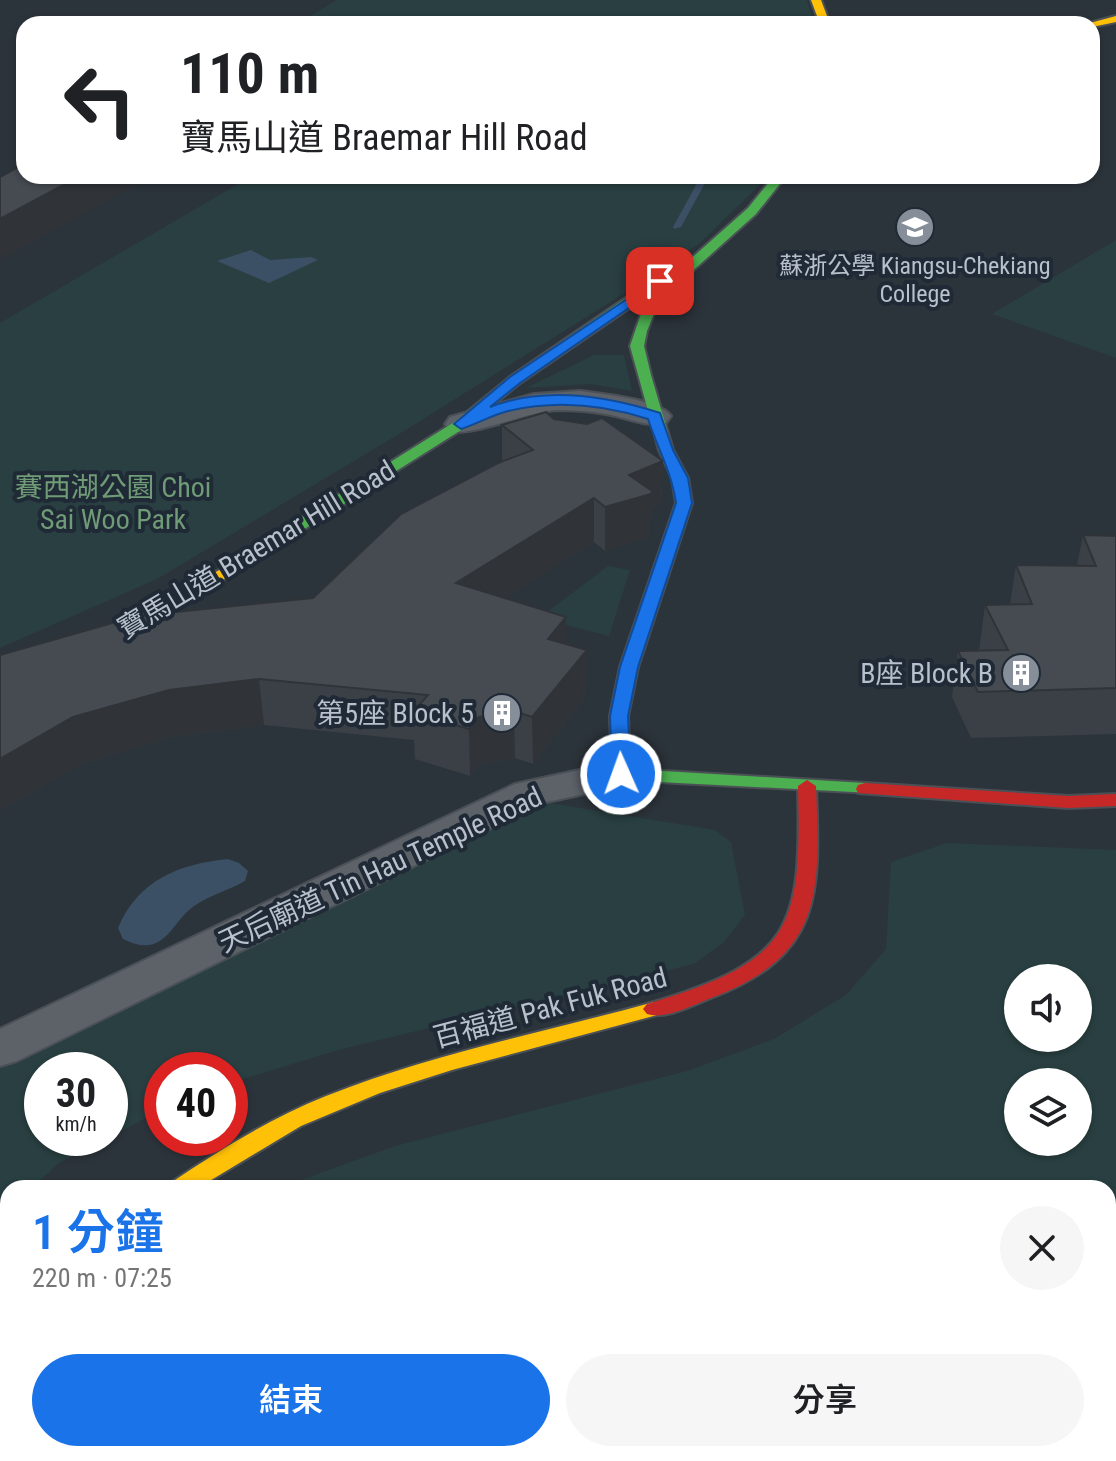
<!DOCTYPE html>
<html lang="zh-TW">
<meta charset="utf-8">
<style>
body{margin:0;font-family:"Roboto Condensed","Noto Sans TC",sans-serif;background:#f6f6f6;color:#202124;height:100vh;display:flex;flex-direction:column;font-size:30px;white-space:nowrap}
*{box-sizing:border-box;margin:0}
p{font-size:26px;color:#757577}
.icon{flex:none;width:44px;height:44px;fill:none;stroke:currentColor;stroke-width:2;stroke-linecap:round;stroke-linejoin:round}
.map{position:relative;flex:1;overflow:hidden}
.details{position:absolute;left:0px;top:1180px;width:1116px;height:282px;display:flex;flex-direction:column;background:#fff;border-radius:24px 24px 0 0;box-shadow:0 2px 6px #0004}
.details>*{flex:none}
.top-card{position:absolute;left:16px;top:16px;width:1084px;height:168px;border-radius:24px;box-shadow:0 2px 6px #0004;background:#fff;color:#202124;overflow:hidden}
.tools{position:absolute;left:1004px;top:964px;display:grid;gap:16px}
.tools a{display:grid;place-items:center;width:88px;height:88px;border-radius:50%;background:#fff;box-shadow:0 2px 6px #0004;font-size:40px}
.speed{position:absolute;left:24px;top:1052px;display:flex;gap:16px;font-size:40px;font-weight:700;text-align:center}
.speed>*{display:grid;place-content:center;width:104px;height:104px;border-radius:50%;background:#fff;box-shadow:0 2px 6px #0004;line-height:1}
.speed small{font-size:20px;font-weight:400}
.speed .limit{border:12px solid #d22;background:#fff;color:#111}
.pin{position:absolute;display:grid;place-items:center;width:68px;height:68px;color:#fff;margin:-34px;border-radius:16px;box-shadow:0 4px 12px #0006}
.me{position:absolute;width:88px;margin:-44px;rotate:358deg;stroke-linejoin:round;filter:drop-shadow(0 0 6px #0008)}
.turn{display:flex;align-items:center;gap:28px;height:168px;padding:0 32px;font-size:36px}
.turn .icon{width:104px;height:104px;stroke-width:2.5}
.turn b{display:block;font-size:56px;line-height:68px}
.round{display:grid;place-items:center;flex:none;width:84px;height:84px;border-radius:42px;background:#f6f6f6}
.headline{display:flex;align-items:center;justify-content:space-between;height:136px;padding:0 32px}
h1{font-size:48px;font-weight:600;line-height:60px;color:#1a73e8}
.cta{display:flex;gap:16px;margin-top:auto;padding:16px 32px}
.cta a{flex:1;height:92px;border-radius:48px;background:#1a73e8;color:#fff;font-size:32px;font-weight:600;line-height:92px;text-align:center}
.cta a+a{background:#f6f6f6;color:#202124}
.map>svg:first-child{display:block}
.green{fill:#293f41;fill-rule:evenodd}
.water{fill:#3b4f65}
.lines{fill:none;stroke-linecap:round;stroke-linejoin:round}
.stream{fill:#3b4f65;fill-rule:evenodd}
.street-casing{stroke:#4a5055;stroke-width:4}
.fast-casing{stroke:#4a5055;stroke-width:4}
.slow-casing{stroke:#4a5055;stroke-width:4}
.jam-casing{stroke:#4a5055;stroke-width:4}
.street{fill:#5d6269;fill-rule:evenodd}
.fast{fill:#4caf50;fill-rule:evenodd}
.slow{fill:#ffc107;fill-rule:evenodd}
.jam{fill:#c62828;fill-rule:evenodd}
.wall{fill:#3b4046}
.shaded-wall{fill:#303439}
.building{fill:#454b51;stroke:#303439;stroke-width:2}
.route{fill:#1a73e8;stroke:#114b97;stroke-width:2}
.labels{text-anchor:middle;stroke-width:8;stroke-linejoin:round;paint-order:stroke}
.far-poi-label{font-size:24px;fill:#b7c0cb;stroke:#1f2a36}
.park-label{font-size:28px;fill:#6f9b76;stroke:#1f2a36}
.street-label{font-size:28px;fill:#b7c0cb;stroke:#1f2a36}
.poi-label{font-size:28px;fill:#b7c0cb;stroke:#1f2a36;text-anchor:end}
</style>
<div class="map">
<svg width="1116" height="1461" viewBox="0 0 1116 1461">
<rect width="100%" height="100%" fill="#2c343b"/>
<path class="green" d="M 337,0 L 807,0 L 814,24 L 297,24 Z
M 252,176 L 769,176 L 701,242 L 668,266 L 404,431 L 157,579 L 0,648 L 0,323 Z
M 1116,240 L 1116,358 L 992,314 Z
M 594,355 L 624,355 L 632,391 L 591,384 L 526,388 Z
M 608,566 L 630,570 L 609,636 L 539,618 Z
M 550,803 L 715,830 L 731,842 L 745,915 L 724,942 L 694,964 L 338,1050 L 230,1083 L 230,1070 L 162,1070 L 162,1110 L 110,1137 L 110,1070 L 42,1070 L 42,1138 L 108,1138 L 59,1163 L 32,1188 L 8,1188 L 8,1210 L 0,1217 L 0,1065 L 271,930 Z
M 947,843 L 1116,850 L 1116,1451 L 1108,1450 L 1108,1188 L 279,1188 L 395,1146 L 687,1071 L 774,1039 L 846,995 L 886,949 L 891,862 ZM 1018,978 L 1078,978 L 1078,1038 L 1018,1038 ZM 1018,1082 L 1078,1082 L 1078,1142 L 1018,1142 Z
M 8,1418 L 8,1454 L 767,1454 L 744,1461 L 0,1461 L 0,1428 Z"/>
<path class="water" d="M 251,250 L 270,260 L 311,257 L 318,260 L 269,283 L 217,261 Z
M 228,859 L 239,863 L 248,871 L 245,881 C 229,890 210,895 194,906 C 170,923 165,960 123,939 L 118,928 C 138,880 179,864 228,859 Z"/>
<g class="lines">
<path class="stream" d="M 701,176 L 709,176 L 681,227 L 674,229 L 673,227 Z"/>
<g class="street-casing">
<path id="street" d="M 580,391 C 601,394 659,399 671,416 L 666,423 C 647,428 626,417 606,414 C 590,411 573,410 557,410 C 525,412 472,437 450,431 L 445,424 L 450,417 L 534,394 Z
M 621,761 L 636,765 L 642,774 L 636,783 L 542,803 L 17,1061 L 0,1066 L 0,1029 L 515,784 Z"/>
</g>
<g class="fast-casing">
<path id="fast" d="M 774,176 L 786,176 L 756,214 L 659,301 L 647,331 L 644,346 L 651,375 L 673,450 L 688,478 L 692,503 L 638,667 L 628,716 L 630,769 L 865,783 L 872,785 L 874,789 L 872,793 L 621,780 L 612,774 L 610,716 L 620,667 L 676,503 L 672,478 L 659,450 L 630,346 L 646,299 L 654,291 L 520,383 L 466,427 L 236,572 L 224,572 L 222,569 L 224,566 L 456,421 L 510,377 L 658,276 L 669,278 L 748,208 Z
M 8,1340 L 8,1368 L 0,1370 L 0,1342 Z"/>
</g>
<g class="slow-casing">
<path id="slow" d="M 811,0 L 821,0 L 830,24 L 820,24 Z
M 1116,16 L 1116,22 L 1092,27 L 1092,24 L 1086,24 Z
M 230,564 L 238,569 L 236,572 L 130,635 L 0,686 L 0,675 L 118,627 Z
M 654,1002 L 661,1004 L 665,1009 L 661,1014 L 452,1070 L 380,1093 L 301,1126 L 198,1188 L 168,1188 L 172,1182 C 221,1149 271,1118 326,1096 C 432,1054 545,1032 654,1002 Z"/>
</g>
<g class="jam-casing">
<path id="jam" d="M 807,780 L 816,786 C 820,893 824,955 711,998 C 693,1005 665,1020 647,1014 L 643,1009 L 647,1004 C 791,961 802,931 798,786 Z
M 865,783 L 1068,796 L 1116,794 L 1116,806 L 1068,808 L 858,793 L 856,789 L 858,785 Z"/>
</g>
<use href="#street" class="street"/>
<use href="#fast" class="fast"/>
<use href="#slow" class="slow"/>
<use href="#jam" class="jam"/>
</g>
<path class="wall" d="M 554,419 L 663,461 L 661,504 L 651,508 L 649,537 L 605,551 L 594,542 L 504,598 L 566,644 L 586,696 L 533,764 L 515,758 L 480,764 L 470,776 L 415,759 L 414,740 L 264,725 L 175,736 L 81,764 L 0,811 L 0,655 L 313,598 L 502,462 L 502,425 Z
M 1083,535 L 1116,536 L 1116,734 L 971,738 L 952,697 L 958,651 L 979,651 L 985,605 L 1010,605 L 1016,565 L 1077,565 Z"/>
<path class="shaded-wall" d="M 80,176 L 148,176 L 148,178 L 0,260 L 0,219 Z
M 663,461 L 661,504 L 651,508 L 649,537 L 605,551 L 605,507 L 629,475 Z
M 594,498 L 594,542 L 457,628 L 456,583 Z
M 566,617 L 565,662 L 548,639 Z
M 587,650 L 586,696 L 533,764 L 532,717 Z
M 259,679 L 264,725 L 175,736 L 81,764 L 0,811 L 0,759 L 73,717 L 169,690 Z
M 514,711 L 515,758 L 480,764 L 470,776 L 469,729 L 479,717 Z"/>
<path class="building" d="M 24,164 L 24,176 L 80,176 L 0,219 L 0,177 Z
M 546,412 L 554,419 L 587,424 L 602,418 L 663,461 L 629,475 L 652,491 L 651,494 L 605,507 L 594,498 L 456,583 L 566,617 L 548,639 L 587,650 L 532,717 L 514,711 L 479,717 L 469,729 L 413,712 L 428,695 L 259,679 L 169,690 L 73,717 L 0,759 L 0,655 L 137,616 L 313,598 L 401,514 L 498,463 L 533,450 L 502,425 Z
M 1083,535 L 1116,536 L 1116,688 L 978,692 L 958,651 L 1008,650 L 985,605 L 1032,604 L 1016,565 L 1096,566 Z"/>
<path class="route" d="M 660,277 L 667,281 L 665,283 L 520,383 L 490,407 C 544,386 607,396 660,413 L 673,450 L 688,478 L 692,503 L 638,667 L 628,716 L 631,774 L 621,780 L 612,774 L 610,716 L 620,667 L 676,503 C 672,473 657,447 648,419 C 602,404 555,400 508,411 C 492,415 477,424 461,429 L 454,424 L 510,377 Z"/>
<defs>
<g id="school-disc" transform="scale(2)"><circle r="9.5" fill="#868f99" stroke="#1f2a36"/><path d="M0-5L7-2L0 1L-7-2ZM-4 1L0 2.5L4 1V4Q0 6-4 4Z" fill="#fff"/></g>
<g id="building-disc" transform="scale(2)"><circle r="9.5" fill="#868f99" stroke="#1f2a36"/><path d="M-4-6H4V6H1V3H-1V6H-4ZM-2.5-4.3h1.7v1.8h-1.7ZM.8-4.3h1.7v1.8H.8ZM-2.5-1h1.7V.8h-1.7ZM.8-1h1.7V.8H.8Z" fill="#fff"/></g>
</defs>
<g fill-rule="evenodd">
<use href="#school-disc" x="915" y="227"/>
<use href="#building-disc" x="1021" y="673"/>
<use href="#building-disc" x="502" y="713"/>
</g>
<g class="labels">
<g class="far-poi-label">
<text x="915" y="274">蘇浙公學 Kiangsu-Chekiang<tspan x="915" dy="28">College</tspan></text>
</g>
<g class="park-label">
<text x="113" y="497">賽西湖公園 Choi<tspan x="113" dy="32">Sai Woo Park</tspan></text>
</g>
<g class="street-label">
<text transform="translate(256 549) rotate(-31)" y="10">寶馬山道 Braemar Hill Road</text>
<text transform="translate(380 869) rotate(-25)" y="10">天后廟道 Tin Hau Temple Road</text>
<text transform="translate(550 1007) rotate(-15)" y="10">百福道 Pak Fuk Road</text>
</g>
<g class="poi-label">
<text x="993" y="683">B座 Block B</text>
<text x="474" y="723">第5座 Block 5</text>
</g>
</g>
</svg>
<div class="tools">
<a><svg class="icon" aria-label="sound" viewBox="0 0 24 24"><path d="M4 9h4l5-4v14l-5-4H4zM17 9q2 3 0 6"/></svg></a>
<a><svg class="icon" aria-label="layers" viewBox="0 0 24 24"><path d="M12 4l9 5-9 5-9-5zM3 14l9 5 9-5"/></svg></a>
</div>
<div class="speed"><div>30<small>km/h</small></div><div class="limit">40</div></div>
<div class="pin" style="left:660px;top:281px;background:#d93025"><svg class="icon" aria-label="arrive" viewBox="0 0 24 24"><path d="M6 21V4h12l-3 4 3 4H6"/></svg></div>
<svg class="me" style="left:621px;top:774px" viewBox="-20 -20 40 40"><circle r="17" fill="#1a73e8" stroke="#fff" stroke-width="3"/><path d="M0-11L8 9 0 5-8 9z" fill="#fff"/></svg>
<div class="top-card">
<div class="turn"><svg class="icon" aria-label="left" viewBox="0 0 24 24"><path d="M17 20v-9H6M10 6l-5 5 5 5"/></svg><div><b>110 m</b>寶馬山道 Braemar Hill Road</div></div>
</div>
<section class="details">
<div class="headline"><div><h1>1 分鐘</h1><p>220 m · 07:25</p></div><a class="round"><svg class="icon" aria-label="close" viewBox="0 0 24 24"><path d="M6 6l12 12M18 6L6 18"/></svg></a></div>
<div class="cta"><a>結束</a><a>分享</a></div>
</section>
</div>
